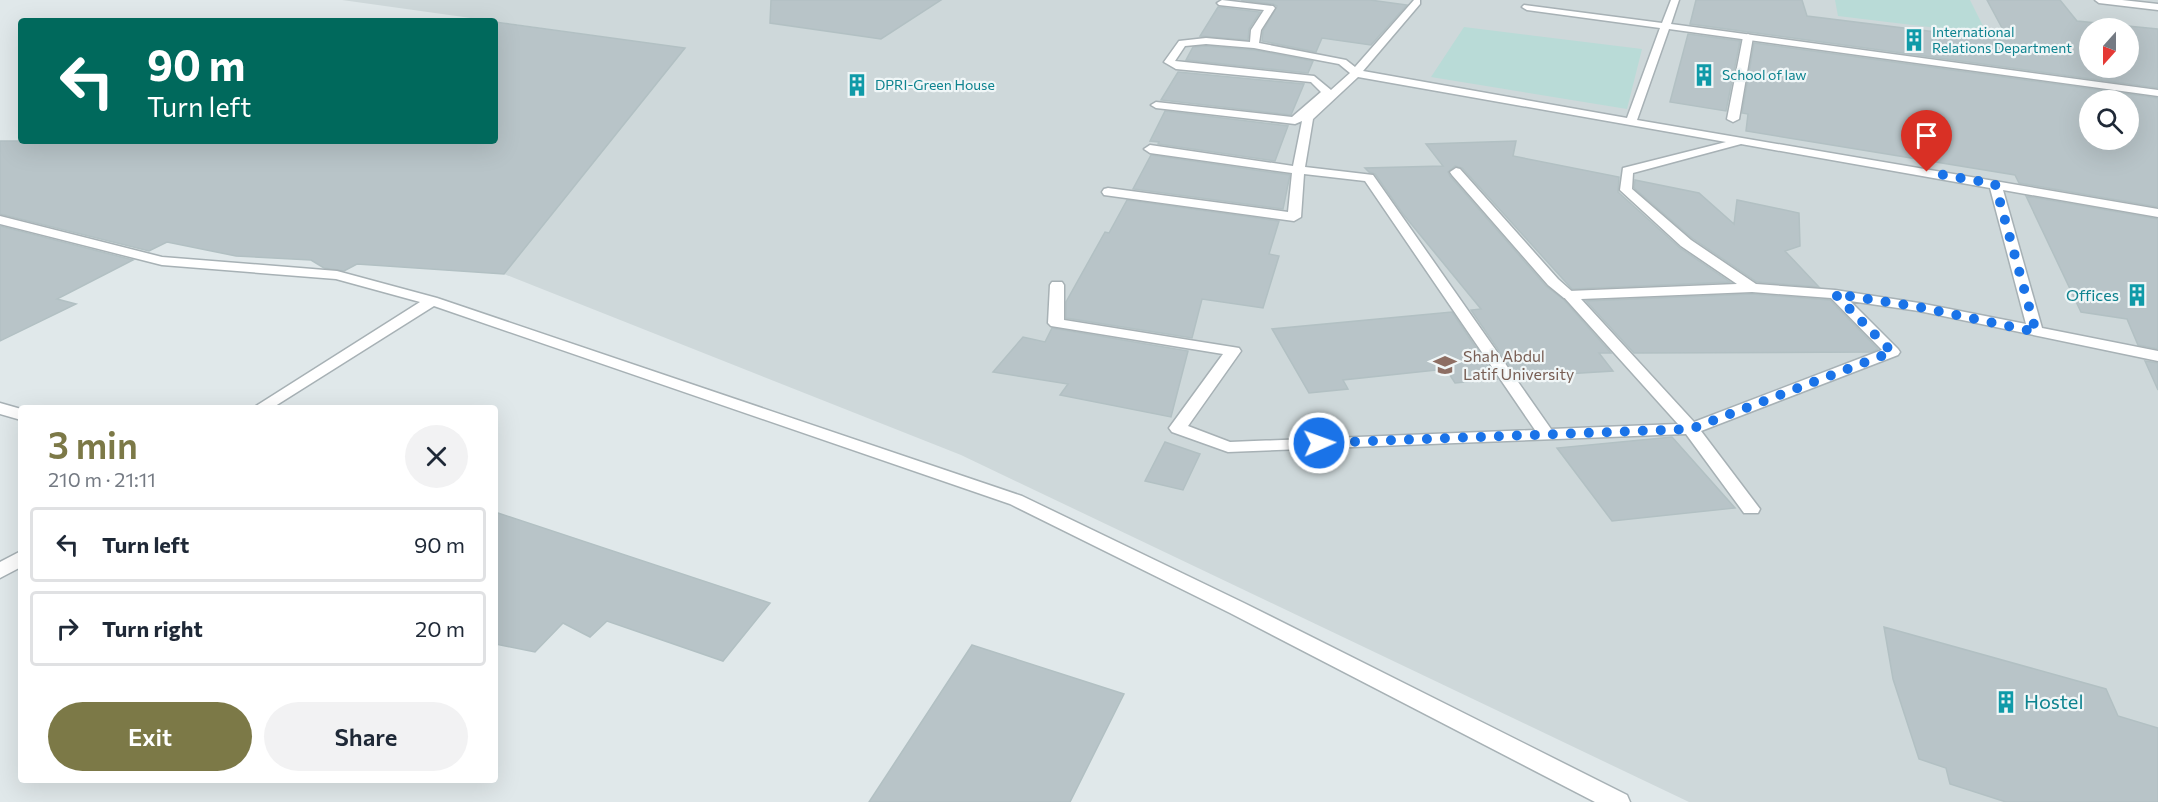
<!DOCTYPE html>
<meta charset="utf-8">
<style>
body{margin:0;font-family:Commissioner,sans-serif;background:#f2f2f3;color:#1f2937;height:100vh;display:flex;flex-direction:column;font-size:22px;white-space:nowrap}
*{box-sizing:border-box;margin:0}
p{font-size:20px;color:#747a83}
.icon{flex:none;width:33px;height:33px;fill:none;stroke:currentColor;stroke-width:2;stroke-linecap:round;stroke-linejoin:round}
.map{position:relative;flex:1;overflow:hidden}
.details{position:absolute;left:18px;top:405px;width:480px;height:378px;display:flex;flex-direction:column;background:#fff;border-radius:6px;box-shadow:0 6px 24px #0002}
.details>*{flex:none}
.banner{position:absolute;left:18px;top:18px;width:480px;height:126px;border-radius:6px;box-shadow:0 6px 24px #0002;background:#00695c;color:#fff;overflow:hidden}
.needle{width:39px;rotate:201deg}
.tools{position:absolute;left:2079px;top:18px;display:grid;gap:12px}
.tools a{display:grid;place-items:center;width:60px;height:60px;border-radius:50%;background:#fff;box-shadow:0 6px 24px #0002;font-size:30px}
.pin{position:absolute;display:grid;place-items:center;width:51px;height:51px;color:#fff;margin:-62px -26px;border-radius:50% 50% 50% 0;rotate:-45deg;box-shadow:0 0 6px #0007}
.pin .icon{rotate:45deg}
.me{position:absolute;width:66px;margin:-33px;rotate:88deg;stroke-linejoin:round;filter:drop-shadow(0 0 4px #0008)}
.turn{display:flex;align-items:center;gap:21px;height:126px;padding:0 30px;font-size:27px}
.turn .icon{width:78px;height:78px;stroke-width:2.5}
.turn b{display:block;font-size:42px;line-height:51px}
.round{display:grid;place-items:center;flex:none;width:63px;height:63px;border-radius:32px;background:#f2f2f3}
.head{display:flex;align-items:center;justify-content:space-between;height:102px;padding:0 30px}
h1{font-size:36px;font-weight:600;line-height:45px;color:#7c7947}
.cta{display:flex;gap:12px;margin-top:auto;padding:12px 30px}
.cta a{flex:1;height:69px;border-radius:36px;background:#7c7947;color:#fff;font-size:24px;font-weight:600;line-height:69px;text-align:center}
.cta a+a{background:#f2f2f3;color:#1f2937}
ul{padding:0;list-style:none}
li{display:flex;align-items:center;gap:18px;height:75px;margin:0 12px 9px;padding:0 18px;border:3px solid #e0e1e3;border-radius:6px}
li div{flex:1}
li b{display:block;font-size:22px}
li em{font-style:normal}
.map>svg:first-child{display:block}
.built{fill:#ced8da;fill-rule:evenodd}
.green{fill:#b9dbd7}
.building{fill:#b8c4c8;stroke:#b2c0c3;stroke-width:1.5;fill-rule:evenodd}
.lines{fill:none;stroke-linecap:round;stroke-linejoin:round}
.service-casing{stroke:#a7b1b5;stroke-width:3}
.minor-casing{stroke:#a7b1b5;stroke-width:3}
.service{fill:#fff;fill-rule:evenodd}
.minor{fill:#fff;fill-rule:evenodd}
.route{stroke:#1a73e8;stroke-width:10;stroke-dasharray:0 18}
.labels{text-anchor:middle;stroke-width:4.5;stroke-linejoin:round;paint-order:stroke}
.far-culture-label{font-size:14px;fill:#0d838f;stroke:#f0f6f7;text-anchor:start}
.culture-label{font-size:16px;fill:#0d838f;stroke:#f0f6f7;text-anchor:end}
.education-label{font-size:16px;fill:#785e54;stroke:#f0f6f7;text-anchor:start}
.near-culture-label{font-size:20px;fill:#0d838f;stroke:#f0f6f7;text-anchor:start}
</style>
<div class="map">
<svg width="2158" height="802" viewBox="0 0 2158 802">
<rect width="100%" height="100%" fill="#e0e8ea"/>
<path class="built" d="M 342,0 L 2158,0 L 2158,802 L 1689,802 L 961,455 L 504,274 L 684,48 ZM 2090,28 L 2128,28 L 2128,68 L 2090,68 ZM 2090,100 L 2128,100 L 2128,140 L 2090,140 Z"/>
<path class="green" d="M 1835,0 L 1970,0 L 1987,34 L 1838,16 Z
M 1464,27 L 1642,49 L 1627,109 L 1431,77 Z"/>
<path class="building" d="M 771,0 L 941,0 L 881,39 L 770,23 Z
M 1241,0 L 1370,0 L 1407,5 L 1371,45 L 1322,38 L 1316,52 L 1262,41 L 1263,31 L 1277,6 L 1273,4 Z
M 1696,0 L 1802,0 L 1807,16 L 2009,41 L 1987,0 L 2060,0 L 2077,21 L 2158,29 L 2158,88 L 1690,24 ZM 2090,28 L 2128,28 L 2128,68 L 2090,68 Z
M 1218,7 L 1260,12 L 1249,29 L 1248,40 L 1200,36 Z
M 495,22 L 685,48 L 504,274 L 357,264 L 344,271 L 324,268 L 311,260 L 236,256 L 167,242 L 149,251 L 0,214 L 0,141 L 495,141 Z
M 1688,34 L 1740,41 L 1726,111 L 1670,102 Z
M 1754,43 L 2158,98 L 2158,207 L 2019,183 L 2015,175 L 1746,131 L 1748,114 L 1742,113 ZM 2090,100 L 2128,100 L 2128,140 L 2090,140 Z
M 1206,46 L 1254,50 L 1313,61 L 1308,73 L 1186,60 L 1193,47 Z
M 1178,72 L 1304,84 L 1291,115 L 1161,100 Z
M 1165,111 L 1288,126 L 1275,161 L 1158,144 L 1159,142 L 1150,141 Z
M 1516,141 L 1513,156 L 1619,177 L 1618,192 L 1680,248 L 1730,282 L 1572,289 L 1462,168 L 1455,166 L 1448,172 L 1450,176 L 1546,286 L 1564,300 L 1611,353 L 1599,353 L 1613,371 L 1517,377 L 1471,310 L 1481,309 L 1403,214 L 1375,174 L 1369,172 L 1365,168 L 1443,166 L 1426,144 Z
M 1151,155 L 1290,175 L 1283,209 L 1133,189 Z
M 1635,180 L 1699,193 L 1734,224 L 1737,200 L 1799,213 L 1800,246 L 1785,251 L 1819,287 L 1757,282 L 1692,238 L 1634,188 Z
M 2026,196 L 2158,219 L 2158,349 L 2138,345 L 2127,319 L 2081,312 Z
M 1127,200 L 1279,221 L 1269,254 L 1279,256 L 1263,308 L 1202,299 L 1192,338 L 1066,318 L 1066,302 L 1105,232 L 1109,233 Z
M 0,226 L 133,260 L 57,299 L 76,304 L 0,341 Z
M 1752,294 L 1830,300 L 1878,349 L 1872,352 L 1634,353 L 1586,301 Z
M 1452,312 L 1497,379 L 1455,383 L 1446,369 L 1343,380 L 1348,389 L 1309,393 L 1272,329 Z
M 1052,328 L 1188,351 L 1171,417 L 1060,395 L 1068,384 L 993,372 L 1023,337 L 1045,342 Z
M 2145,361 L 2158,363 L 2158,390 Z
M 1672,437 L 1735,508 L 1612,521 L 1557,448 Z
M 1165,442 L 1200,454 L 1183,490 L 1145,481 Z
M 495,512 L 770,603 L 723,661 L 607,621 L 590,637 L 563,623 L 535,652 L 495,644 Z
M 1884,627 L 2106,689 L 2118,716 L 2158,728 L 2158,802 L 2006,802 L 1950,784 L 1946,768 L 1919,759 L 1893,679 Z
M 972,645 L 1124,694 L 1070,802 L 869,802 Z"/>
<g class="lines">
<g class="service-casing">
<path id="service" d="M 1748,34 L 1753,37 L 1739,119 L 1733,122 L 1727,119 L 1743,37 Z
M 1456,168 L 1460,169 L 1558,279 L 1576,295 L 1574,298 L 1564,298 L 1548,285 L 1452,175 L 1450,172 Z"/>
</g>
<g class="minor-casing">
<path id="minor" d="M 1222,0 L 1273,6 L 1275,8 L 1261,30 L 1259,43 L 1346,60 L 1355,67 L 1414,0 L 1420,0 L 1420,4 L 1363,71 L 1627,118 L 1660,28 L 1527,10 L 1522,7 L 1524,5 L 1662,23 L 1671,0 L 1679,0 L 1671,24 L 2158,90 L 2158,96 L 1669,29 L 1637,120 L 2158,209 L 2158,217 L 2003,190 L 2042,328 L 2158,351 L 2158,361 L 1919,311 L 1850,301 L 1898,349 L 1900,352 L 1898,355 L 1701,431 L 1760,509 L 1758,513 L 1744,513 L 1686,434 L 1228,452 L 1172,432 L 1169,428 L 1223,354 L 1051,326 L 1048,323 L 1050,285 L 1052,282 L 1062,282 L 1064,285 L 1064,320 L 1239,348 L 1241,351 L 1188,426 L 1230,442 L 1535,430 L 1365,181 L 1304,174 L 1301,217 L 1294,221 L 1104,195 L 1102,192 L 1104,189 L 1108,188 L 1288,212 L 1292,173 L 1150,153 L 1144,149 L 1150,145 L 1293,166 L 1302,121 L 1295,124 L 1156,108 L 1151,105 L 1156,102 L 1292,117 L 1321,92 L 1311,82 L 1176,69 L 1164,62 L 1179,41 L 1206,38 L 1250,42 L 1251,30 L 1264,10 L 1219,5 L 1217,3 ZM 1206,44 L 1254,48 L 1339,64 L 1350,73 L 1331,90 L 1314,76 L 1175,61 L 1185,46 ZM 1358,77 L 1726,142 L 1623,168 L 1620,190 L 1681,246 L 1737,284 L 1569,291 L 1562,295 L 1678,424 L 1551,429 L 1373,175 L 1305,167 L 1313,119 ZM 1741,144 L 1990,188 L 2026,324 L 1919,303 L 1835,290 L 1756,284 L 1691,240 L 1632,189 L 1633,173 ZM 1752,292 L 1831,298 L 1882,350 L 1694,422 L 1581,299 Z
M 2095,0 L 2122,0 L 2158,4 L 2158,10 L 2099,3 Z
M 0,216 L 162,257 L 337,271 L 437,298 L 1022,496 L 1244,603 L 1627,795 L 1630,802 L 1595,802 L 1230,613 L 1010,504 L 434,306 L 272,408 L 253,408 L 420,302 L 336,279 L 162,265 L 0,224 Z
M 0,403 L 21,409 L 21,420 L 0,414 Z
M 21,551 L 21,567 L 0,578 L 0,562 Z"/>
</g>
<use href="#service" class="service"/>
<use href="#minor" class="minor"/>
</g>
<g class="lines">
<path class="route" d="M 1319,443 L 1691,429 L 1892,352 L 1835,294 L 1919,307 L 2036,332 L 1995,184 L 1927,172"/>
</g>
<defs>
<g id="building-bare" transform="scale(1.8)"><path d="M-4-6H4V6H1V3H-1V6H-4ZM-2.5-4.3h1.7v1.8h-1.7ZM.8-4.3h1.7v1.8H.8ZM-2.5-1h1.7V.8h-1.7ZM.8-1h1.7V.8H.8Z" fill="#0f9aa8" stroke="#f0f6f7" stroke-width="2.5" paint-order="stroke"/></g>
<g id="university-bare" transform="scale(1.8)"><path d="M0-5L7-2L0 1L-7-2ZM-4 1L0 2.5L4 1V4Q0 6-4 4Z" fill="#8d6e63" stroke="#f0f6f7" stroke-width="2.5" paint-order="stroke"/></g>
</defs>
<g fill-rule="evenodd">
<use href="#building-bare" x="1914" y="40"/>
<use href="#building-bare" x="1704" y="75"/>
<use href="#building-bare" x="857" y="85"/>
<use href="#building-bare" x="2137" y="295"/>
<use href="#university-bare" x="1445" y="365"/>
<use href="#building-bare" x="2006" y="702"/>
</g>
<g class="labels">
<g class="far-culture-label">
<text x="1932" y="37">International<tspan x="1932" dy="16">Relations Department</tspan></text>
<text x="1722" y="80">School of law</text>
<text x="875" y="90">DPRI-Green House</text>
</g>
<g class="culture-label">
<text x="2119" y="301">Offices</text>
</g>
<g class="education-label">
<text x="1463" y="362">Shah Abdul<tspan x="1463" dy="18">Latif University</tspan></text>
</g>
<g class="near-culture-label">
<text x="2024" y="709">Hostel</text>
</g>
</g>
</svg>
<div class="tools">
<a><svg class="needle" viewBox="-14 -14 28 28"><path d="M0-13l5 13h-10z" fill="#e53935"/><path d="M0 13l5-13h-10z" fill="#747a83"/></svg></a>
<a><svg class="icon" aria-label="search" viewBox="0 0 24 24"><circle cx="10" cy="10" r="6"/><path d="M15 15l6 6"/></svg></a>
</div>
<div class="pin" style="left:1927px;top:172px;background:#d93025"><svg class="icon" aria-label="arrive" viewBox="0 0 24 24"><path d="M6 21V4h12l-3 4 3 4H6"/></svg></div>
<svg class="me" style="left:1319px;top:443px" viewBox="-20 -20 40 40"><circle r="17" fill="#1a73e8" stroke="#fff" stroke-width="3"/><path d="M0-11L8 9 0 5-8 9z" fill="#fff"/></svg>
<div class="banner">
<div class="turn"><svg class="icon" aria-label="left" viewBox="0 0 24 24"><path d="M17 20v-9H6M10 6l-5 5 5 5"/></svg><div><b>90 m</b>Turn left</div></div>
</div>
<section class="details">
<div class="head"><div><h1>3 min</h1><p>210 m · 21:11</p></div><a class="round"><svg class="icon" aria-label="close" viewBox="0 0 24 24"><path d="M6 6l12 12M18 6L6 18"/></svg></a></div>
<ul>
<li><svg class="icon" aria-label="left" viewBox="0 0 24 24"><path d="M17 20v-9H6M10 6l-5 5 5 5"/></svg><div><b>Turn left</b></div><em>90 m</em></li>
<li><svg class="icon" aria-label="right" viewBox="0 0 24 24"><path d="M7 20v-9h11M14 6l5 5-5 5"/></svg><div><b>Turn right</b></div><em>20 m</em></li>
</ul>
<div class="cta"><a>Exit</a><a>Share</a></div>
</section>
</div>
